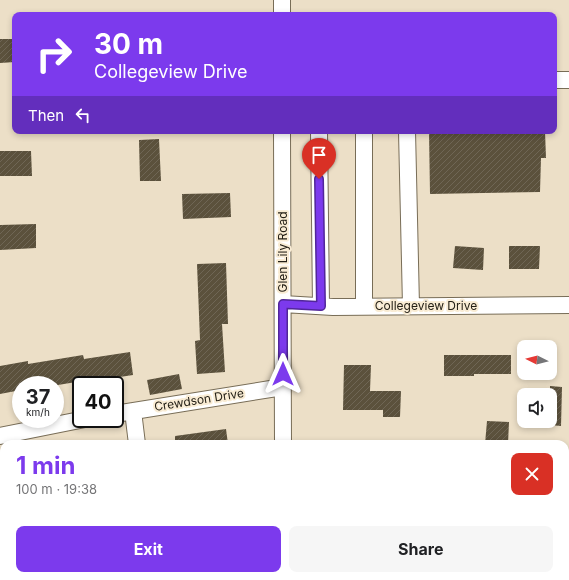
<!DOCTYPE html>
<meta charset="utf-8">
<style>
body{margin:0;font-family:Inter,sans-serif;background:#f6f6f6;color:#202124;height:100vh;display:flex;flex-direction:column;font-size:15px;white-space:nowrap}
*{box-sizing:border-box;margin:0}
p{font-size:13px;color:#757577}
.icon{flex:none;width:22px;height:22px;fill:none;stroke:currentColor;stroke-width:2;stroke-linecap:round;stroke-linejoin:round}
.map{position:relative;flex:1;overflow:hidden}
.details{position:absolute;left:0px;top:440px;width:569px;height:140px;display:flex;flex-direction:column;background:#fff;border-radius:12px 12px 0 0;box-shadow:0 2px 6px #0003}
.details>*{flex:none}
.guide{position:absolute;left:12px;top:12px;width:545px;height:122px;border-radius:8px;box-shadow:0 2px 6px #0003;background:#7c3aed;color:#fff;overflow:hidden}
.needle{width:26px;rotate:276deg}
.tools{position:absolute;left:517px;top:340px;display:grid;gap:8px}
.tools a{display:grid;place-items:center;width:40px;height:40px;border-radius:8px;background:#fff;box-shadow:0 2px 6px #0003;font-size:20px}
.speed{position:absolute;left:12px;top:376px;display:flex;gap:8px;font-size:20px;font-weight:700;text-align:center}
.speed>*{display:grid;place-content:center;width:52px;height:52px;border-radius:50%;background:#fff;box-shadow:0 2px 6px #0003;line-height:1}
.speed small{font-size:10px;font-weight:400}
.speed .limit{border:2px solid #111;border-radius:6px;background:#fff;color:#111}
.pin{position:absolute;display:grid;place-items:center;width:34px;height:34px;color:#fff;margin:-41px -17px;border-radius:50% 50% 50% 0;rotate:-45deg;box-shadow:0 0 4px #0007}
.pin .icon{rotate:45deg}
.me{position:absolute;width:44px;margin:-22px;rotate:0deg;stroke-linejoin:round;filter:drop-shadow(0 0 3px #0008)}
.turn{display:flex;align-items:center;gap:14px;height:84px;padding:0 16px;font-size:18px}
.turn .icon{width:52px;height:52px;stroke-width:2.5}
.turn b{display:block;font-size:28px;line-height:34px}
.then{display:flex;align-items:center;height:38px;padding:0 16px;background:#0003;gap:8px;font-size:15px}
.round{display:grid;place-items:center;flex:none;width:42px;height:42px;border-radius:8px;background:#f6f6f6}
.overview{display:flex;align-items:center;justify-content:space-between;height:68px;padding:0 16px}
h1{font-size:24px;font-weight:700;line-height:30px;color:#7c3aed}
.cta{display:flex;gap:8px;margin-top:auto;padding:8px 16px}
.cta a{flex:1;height:46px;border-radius:8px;background:#7c3aed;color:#fff;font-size:16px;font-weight:700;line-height:46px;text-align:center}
.cta a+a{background:#f6f6f6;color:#202124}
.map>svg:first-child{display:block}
.building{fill:url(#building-hatch)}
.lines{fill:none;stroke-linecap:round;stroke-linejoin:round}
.minor-casing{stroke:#786d57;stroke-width:18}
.minor{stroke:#fff;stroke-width:16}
.route-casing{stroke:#51269a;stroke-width:10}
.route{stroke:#7c3aed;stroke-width:7}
.labels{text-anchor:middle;stroke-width:4;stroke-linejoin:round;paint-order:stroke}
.street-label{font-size:12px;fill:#242017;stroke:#f9ecd4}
</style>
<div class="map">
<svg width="569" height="580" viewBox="0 0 569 580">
<defs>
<pattern id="building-hatch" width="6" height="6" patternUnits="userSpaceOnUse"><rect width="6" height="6" fill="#5b513c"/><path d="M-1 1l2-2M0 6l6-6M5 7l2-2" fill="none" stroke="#6f6655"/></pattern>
</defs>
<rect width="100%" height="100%" fill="#ecdfc7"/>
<path class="building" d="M 0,39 L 15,39 L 15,62 L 0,63 Z
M 429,131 L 545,131 L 546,158 L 541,158 L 540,192 L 430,194 Z
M 159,139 L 161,181 L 140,181 L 139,140 Z
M 0,151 L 31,151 L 32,176 L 0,176 Z
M 230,193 L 231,217 L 183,219 L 182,194 Z
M 36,224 L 36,248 L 0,250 L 0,225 Z
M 455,246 L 484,248 L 483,270 L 453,268 Z
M 509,246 L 540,246 L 539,269 L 509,269 Z
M 226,263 L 228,324 L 222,324 L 225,372 L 197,374 L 195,341 L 200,340 L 197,264 Z
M 130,352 L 133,375 L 100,380 L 100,378 L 58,385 L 21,385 L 21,390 L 0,394 L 0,366 L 28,361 L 28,364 L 83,355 L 84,359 Z
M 444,355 L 511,355 L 511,374 L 474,374 L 474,376 L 444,376 Z
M 344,365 L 371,365 L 370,391 L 401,391 L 400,417 L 383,417 L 383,410 L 343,410 Z
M 179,374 L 182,389 L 150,395 L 147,380 Z
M 550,386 L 562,387 L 561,426 L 550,425 Z
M 487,421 L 509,422 L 508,444 L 485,444 Z
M 226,429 L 228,444 L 175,444 L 175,436 Z"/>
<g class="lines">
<g class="minor-casing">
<path id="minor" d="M 282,0 L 282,15
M 554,80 L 569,80
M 282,131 L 283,444
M 319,131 L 321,306
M 364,131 L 364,306
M 407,131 L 411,306
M 283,304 L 333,307 L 569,305
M 133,411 L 137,444
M 115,414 L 283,387
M 0,436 L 85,419
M 283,576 L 283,580
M 379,576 L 379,580"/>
</g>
<use href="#minor" class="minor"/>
</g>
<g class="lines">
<g class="route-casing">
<path id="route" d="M 283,374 L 283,304 L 321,306 L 319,179"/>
</g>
<use href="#route" class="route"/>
</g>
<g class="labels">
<g class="street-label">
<text transform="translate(283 252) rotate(-90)" y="4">Glen Lily Road</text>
<text x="426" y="310">Collegeview Drive</text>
<text transform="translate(199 400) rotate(-9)" y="4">Crewdson Drive</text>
</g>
</g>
</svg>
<div class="tools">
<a><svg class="needle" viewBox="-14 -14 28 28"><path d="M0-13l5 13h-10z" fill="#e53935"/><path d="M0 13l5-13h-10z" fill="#757577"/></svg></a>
<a><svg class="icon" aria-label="sound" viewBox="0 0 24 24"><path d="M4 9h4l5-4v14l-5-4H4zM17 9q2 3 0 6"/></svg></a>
</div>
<div class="speed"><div>37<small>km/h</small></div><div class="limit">40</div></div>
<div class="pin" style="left:319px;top:179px;background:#d93025"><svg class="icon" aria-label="arrive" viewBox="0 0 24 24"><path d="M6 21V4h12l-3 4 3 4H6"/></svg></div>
<svg class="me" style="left:283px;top:374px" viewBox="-20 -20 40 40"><path d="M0-17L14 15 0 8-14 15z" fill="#7c3aed" stroke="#fff" stroke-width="4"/></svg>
<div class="guide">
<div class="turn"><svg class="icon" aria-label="right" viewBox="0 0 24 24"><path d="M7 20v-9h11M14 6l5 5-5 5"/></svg><div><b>30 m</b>Collegeview Drive</div></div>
<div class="then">Then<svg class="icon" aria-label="left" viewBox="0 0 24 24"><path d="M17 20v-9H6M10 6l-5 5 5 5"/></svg></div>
</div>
<section class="details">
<div class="overview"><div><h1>1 min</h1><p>100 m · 19:38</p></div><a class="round" style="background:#d93025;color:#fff"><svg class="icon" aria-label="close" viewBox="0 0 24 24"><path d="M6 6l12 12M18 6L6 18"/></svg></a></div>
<div class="cta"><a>Exit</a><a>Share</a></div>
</section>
</div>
